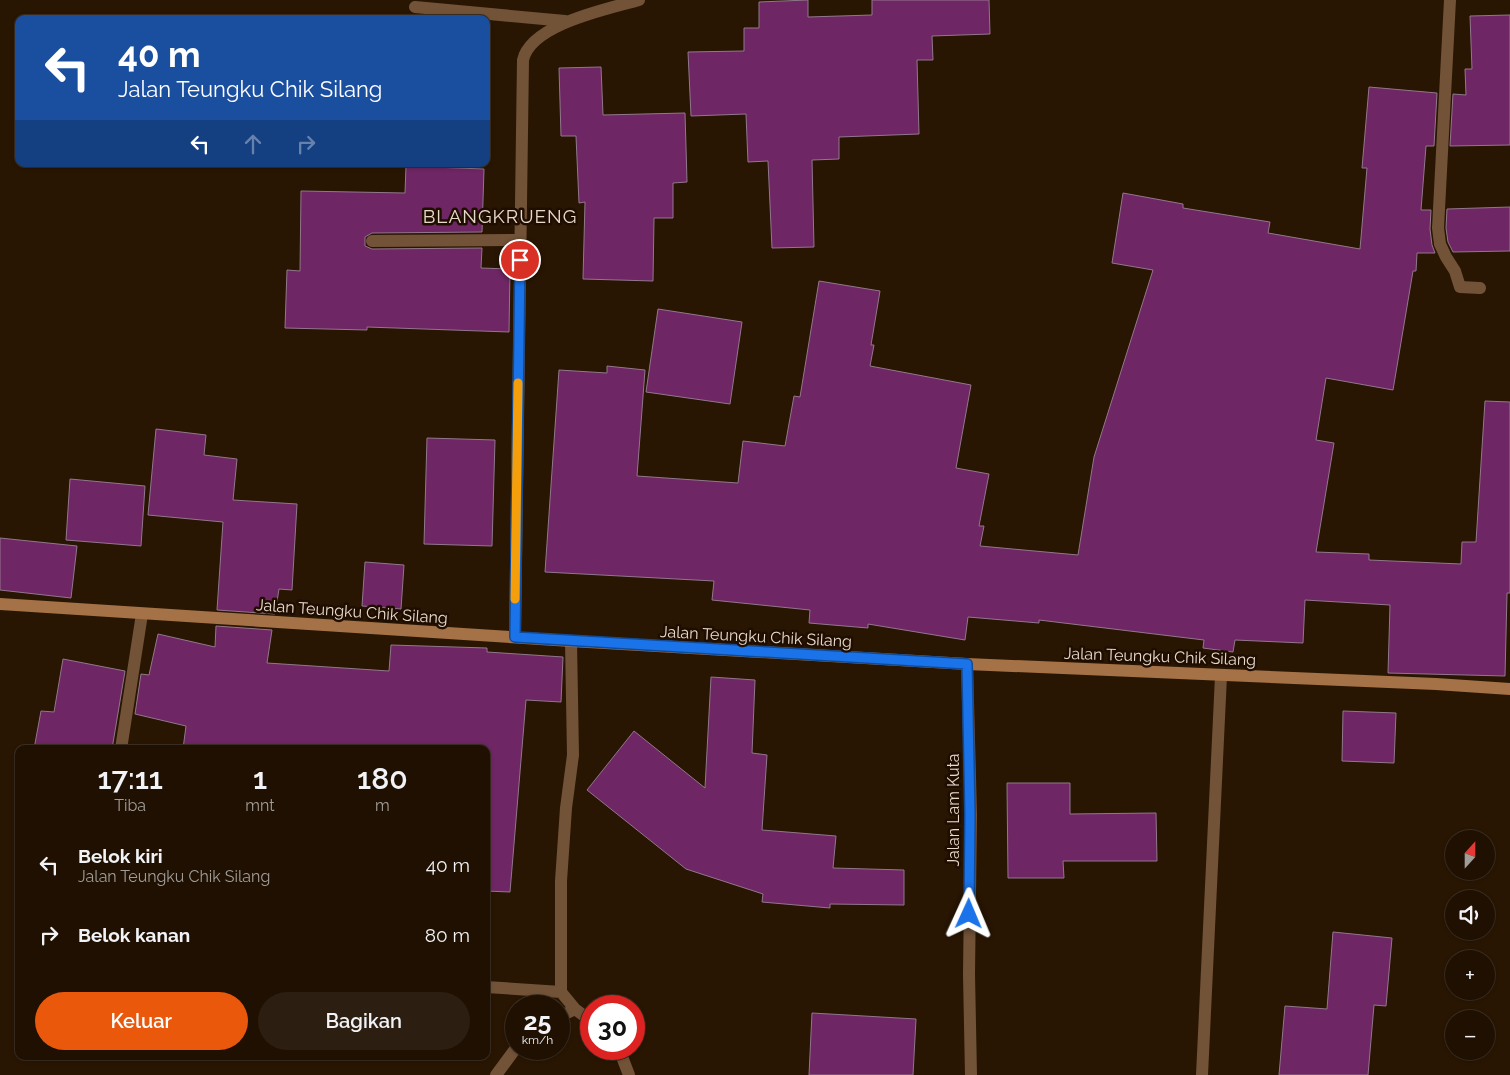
<!DOCTYPE html>
<html lang="id">
<meta charset="utf-8">
<style>
body{margin:0;font-family:Raleway,sans-serif;background:#2c1e11;color:#f1f3f6;height:100vh;display:flex;flex-direction:column;font-size:19px;white-space:nowrap}
*{box-sizing:border-box;margin:0}
p{font-size:16px;color:#a19d99}
.icon{flex:none;width:28px;height:28px;fill:none;stroke:currentColor;stroke-width:2;stroke-linecap:round;stroke-linejoin:round}
.map{position:relative;flex:1;overflow:hidden}
.sheet{position:absolute;left:15px;top:745px;width:475px;height:315px;display:flex;flex-direction:column;background:#1f1002;border-radius:10px;box-shadow:0 1px 4px #0004,0 0 0 1px #3c3024}
.sheet>*{flex:none}
.hud{position:absolute;left:15px;top:15px;width:475px;height:152px;border-radius:10px;box-shadow:0 1px 4px #0004,0 0 0 1px #3c3024;background:#1a4fa0;color:#fff;overflow:hidden}
.needle{width:32px;rotate:21deg}
.tools{position:absolute;left:1445px;top:830px;display:grid;gap:10px}
.tools a{display:grid;place-items:center;width:50px;height:50px;border-radius:50%;background:#1f1002;box-shadow:0 1px 4px #0004,0 0 0 1px #3c3024;font-size:25px}
.speed{position:absolute;left:505px;top:995px;display:flex;gap:10px;font-size:25px;font-weight:700;text-align:center}
.speed>*{display:grid;place-content:center;width:65px;height:65px;border-radius:50%;background:#1f1002;box-shadow:0 1px 4px #0004,0 0 0 1px #3c3024;line-height:1}
.speed small{font-size:12px;font-weight:400}
.speed .limit{border:8px solid #d22;background:#fff;color:#111}
.pin{position:absolute;display:grid;place-items:center;width:42px;height:42px;color:#fff;margin:-21px;border:2px solid #fff;border-radius:50%;box-shadow:0 1px 5px #0007}
.me{position:absolute;width:55px;margin:-28px;rotate:1deg;stroke-linejoin:round;filter:drop-shadow(0 0 4px #0008)}
.turn{display:flex;align-items:center;gap:18px;height:105px;padding:0 20px;font-size:22px}
.turn .icon{width:65px;height:65px;stroke-width:2.5}
.turn b{display:block;font-size:35px;line-height:42px}
.lanes{display:flex;align-items:center;height:48px;padding:0 20px;background:#0003;justify-content:center;gap:25px;direction:ltr}
.lanes .off{opacity:.35}
.eta{display:flex;justify-content:space-evenly;align-items:center;height:85px;text-align:center}
.eta b{font-size:30px;font-weight:600;line-height:35px}
.button{display:flex;gap:10px;margin-top:auto;padding:10px 20px}
.button a{flex:1;height:58px;border-radius:30px;background:#ea580c;color:#fff;font-size:20px;font-weight:600;line-height:58px;text-align:center}
.button a+a{background:#2c1e11;color:#f1f3f6}
ul{padding:0;list-style:none}
li{display:flex;align-items:center;gap:15px;height:70px;padding:0 20px}
li div{flex:1}
li b{display:block;font-size:19px}
li em{font-style:normal}
.map>svg:first-child{display:block}
.building{fill:#6e2664;stroke:#92778c}
.lines{fill:none;stroke-linecap:round;stroke-linejoin:round}
.lane{stroke:#725338;stroke-width:12}
.street{stroke:#725338;stroke-width:12}
.secondary{stroke:#a47246;stroke-width:12}
.route-casing{stroke:#114b97;stroke-width:12}
.route{stroke:#1a73e8;stroke-width:9}
.slow{stroke:#f59e0b;stroke-width:9}
.labels{text-anchor:middle;stroke-width:5;stroke-linejoin:round;paint-order:stroke}
.street-label{font-size:16px;fill:#e7dacd;stroke:#1f0d00}
.quarter-label{font-size:19px;letter-spacing:1px;fill:#e7dacd;stroke:#1f0d00}
</style>
<div class="map">
<svg width="1510" height="1075" viewBox="0 0 1510 1075">
<rect width="100%" height="100%" fill="#291602"/>
<path class="building" d="M 808,0 L 808,17 L 872,15 L 872,0 L 989,0 L 990,34 L 932,36 L 933,60 L 917,60 L 919,134 L 839,137 L 839,159 L 812,160 L 814,247 L 772,248 L 768,161 L 748,162 L 746,114 L 691,116 L 688,52 L 744,51 L 744,28 L 759,28 L 759,2 Z
M 1510,15 L 1510,145 L 1450,146 L 1453,94 L 1466,95 L 1465,69 L 1472,69 L 1470,16 Z
M 601,67 L 603,115 L 685,113 L 687,182 L 673,183 L 673,218 L 654,218 L 653,281 L 583,279 L 585,202 L 579,203 L 576,136 L 561,136 L 559,68 Z
M 1369,87 L 1437,93 L 1434,146 L 1426,146 L 1421,210 L 1431,210 L 1430,229 L 1432,245 L 1435,253 L 1417,253 L 1416,271 L 1413,271 L 1393,390 L 1326,378 L 1316,440 L 1334,443 L 1316,552 L 1369,554 L 1369,560 L 1461,564 L 1462,542 L 1476,542 L 1485,401 L 1510,402 L 1510,593 L 1507,593 L 1505,676 L 1388,673 L 1390,605 L 1305,600 L 1303,643 L 1235,640 L 1233,652 L 1203,648 L 1204,640 L 1039,620 L 1039,623 L 968,617 L 965,640 L 868,624 L 868,628 L 809,623 L 810,610 L 712,600 L 714,581 L 545,572 L 559,370 L 607,373 L 607,366 L 645,370 L 637,476 L 738,483 L 743,441 L 785,446 L 794,396 L 800,397 L 819,281 L 880,291 L 871,345 L 874,345 L 870,366 L 971,385 L 956,468 L 989,474 L 979,526 L 984,526 L 980,546 L 1078,555 L 1094,457 L 1153,270 L 1112,263 L 1123,193 L 1183,204 L 1183,208 L 1270,222 L 1268,233 L 1360,249 L 1367,168 L 1362,168 Z
M 406,166 L 484,169 L 482,232 L 372,233 L 365,237 L 365,246 L 372,249 L 482,248 L 481,268 L 510,269 L 509,332 L 367,327 L 367,330 L 285,328 L 287,270 L 300,271 L 301,191 L 405,193 Z
M 1510,207 L 1510,251 L 1453,252 L 1448,242 L 1446,228 L 1447,209 Z
M 658,309 L 742,322 L 730,404 L 646,392 Z
M 156,429 L 206,435 L 204,455 L 237,459 L 233,500 L 297,504 L 292,590 L 279,589 L 275,614 L 217,610 L 223,522 L 148,515 Z
M 427,438 L 495,440 L 492,546 L 424,544 Z
M 70,479 L 145,486 L 141,546 L 66,540 Z
M 0,538 L 77,546 L 71,598 L 0,590 Z
M 365,562 L 404,565 L 401,609 L 362,606 Z
M 216,626 L 272,630 L 267,663 L 389,671 L 391,645 L 487,648 L 487,652 L 563,657 L 561,702 L 526,700 L 510,892 L 486,891 L 486,749 L 183,749 L 186,726 L 135,714 L 141,674 L 149,675 L 158,634 L 215,647 Z
M 63,659 L 125,671 L 112,749 L 34,749 L 41,711 L 54,712 Z
M 711,677 L 755,680 L 752,753 L 767,755 L 762,830 L 836,836 L 833,868 L 904,870 L 904,905 L 830,904 L 830,908 L 762,902 L 763,894 L 686,869 L 587,790 L 634,731 L 705,788 Z
M 1343,711 L 1396,713 L 1394,763 L 1342,761 Z
M 1007,783 L 1070,783 L 1070,814 L 1156,813 L 1157,861 L 1063,861 L 1064,878 L 1008,878 Z
M 1333,932 L 1392,938 L 1386,1006 L 1374,1005 L 1368,1075 L 1279,1075 L 1285,1006 L 1327,1009 Z
M 812,1013 L 916,1019 L 913,1075 L 809,1075 Z"/>
<g class="lines">
<path class="lane" d="M 415,7 L 565,21
M 372,241 L 520,240"/>
<path class="street" d="M 1450,0 L 1438,228 L 1440,244 L 1446,257 L 1455,271 L 1460,287 L 1480,288
M 515,637 L 523,60 C 531,24 608,9 639,0
M 571,641 L 573,755 L 566,808 L 561,881 L 561,992 L 575,1009 L 591,1021
M 967,664 L 971,815 L 969,974 L 971,1075
M 121,749 L 142,614
M 486,987 L 561,992
M 559,1017 L 575,1009
M 619,1049 L 629,1075
M 496,1075 L 516,1048
M 1202,1075 L 1221,676"/>
<path class="secondary" d="M 0,604 L 571,641 L 967,664 L 1436,684 L 1510,689"/>
</g>
<g class="lines">
<g class="route-casing">
<path id="route" d="M 520,260 L 515,637 L 967,664 L 970,815 L 969,914"/>
</g>
<use href="#route" class="route"/>
<path class="slow" d="M 515,599 L 518,383"/>
</g>
<g class="labels">
<g class="street-label">
<text transform="translate(352 611) rotate(4)" y="6">Jalan Teungku Chik Silang</text>
<text transform="translate(756 636) rotate(3)" y="6">Jalan Teungku Chik Silang</text>
<text transform="translate(1160 656) rotate(2)" y="6">Jalan Teungku Chik Silang</text>
<text transform="translate(953 810) rotate(-90)" y="6">Jalan Lam Kuta</text>
</g>
<g class="quarter-label">
<text x="500" y="223">BLANGKRUENG</text>
</g>
</g>
</svg>
<div class="tools">
<a><svg class="needle" viewBox="-14 -14 28 28"><path d="M0-13l5 13h-10z" fill="#e53935"/><path d="M0 13l5-13h-10z" fill="#a19d99"/></svg></a>
<a><svg class="icon" aria-label="sound" viewBox="0 0 24 24"><path d="M4 9h4l5-4v14l-5-4H4zM17 9q2 3 0 6"/></svg></a>
<a>+</a>
<a>−</a>
</div>
<div class="speed"><div>25<small>km/h</small></div><div class="limit">30</div></div>
<div class="pin" style="left:520px;top:260px;background:#d93025"><svg class="icon" aria-label="arrive" viewBox="0 0 24 24"><path d="M6 21V4h12l-3 4 3 4H6"/></svg></div>
<svg class="me" style="left:969px;top:914px" viewBox="-20 -20 40 40"><path d="M0-17L14 15 0 8-14 15z" fill="#1a73e8" stroke="#fff" stroke-width="4"/></svg>
<div class="hud">
<div class="turn"><svg class="icon" aria-label="left" viewBox="0 0 24 24"><path d="M17 20v-9H6M10 6l-5 5 5 5"/></svg><div><b>40 m</b>Jalan Teungku Chik Silang</div></div>
<div class="lanes"><svg class="icon" aria-label="left" viewBox="0 0 24 24"><path d="M17 20v-9H6M10 6l-5 5 5 5"/></svg><svg class="icon off" aria-label="ahead" viewBox="0 0 24 24"><path d="M12 20V5M6 11l6-6 6 6"/></svg><svg class="icon off" aria-label="right" viewBox="0 0 24 24"><path d="M7 20v-9h11M14 6l5 5-5 5"/></svg></div>
</div>
<section class="sheet">
<div class="eta">
<div><b>17:11</b><p>Tiba</p></div>
<div><b>1</b><p>mnt</p></div>
<div><b>180</b><p>m</p></div>
</div>
<ul>
<li><svg class="icon" aria-label="left" viewBox="0 0 24 24"><path d="M17 20v-9H6M10 6l-5 5 5 5"/></svg><div><b>Belok kiri</b><p>Jalan Teungku Chik Silang</p></div><em>40 m</em></li>
<li><svg class="icon" aria-label="right" viewBox="0 0 24 24"><path d="M7 20v-9h11M14 6l5 5-5 5"/></svg><div><b>Belok kanan</b></div><em>80 m</em></li>
</ul>
<div class="button"><a>Keluar</a><a>Bagikan</a></div>
</section>
</div>
